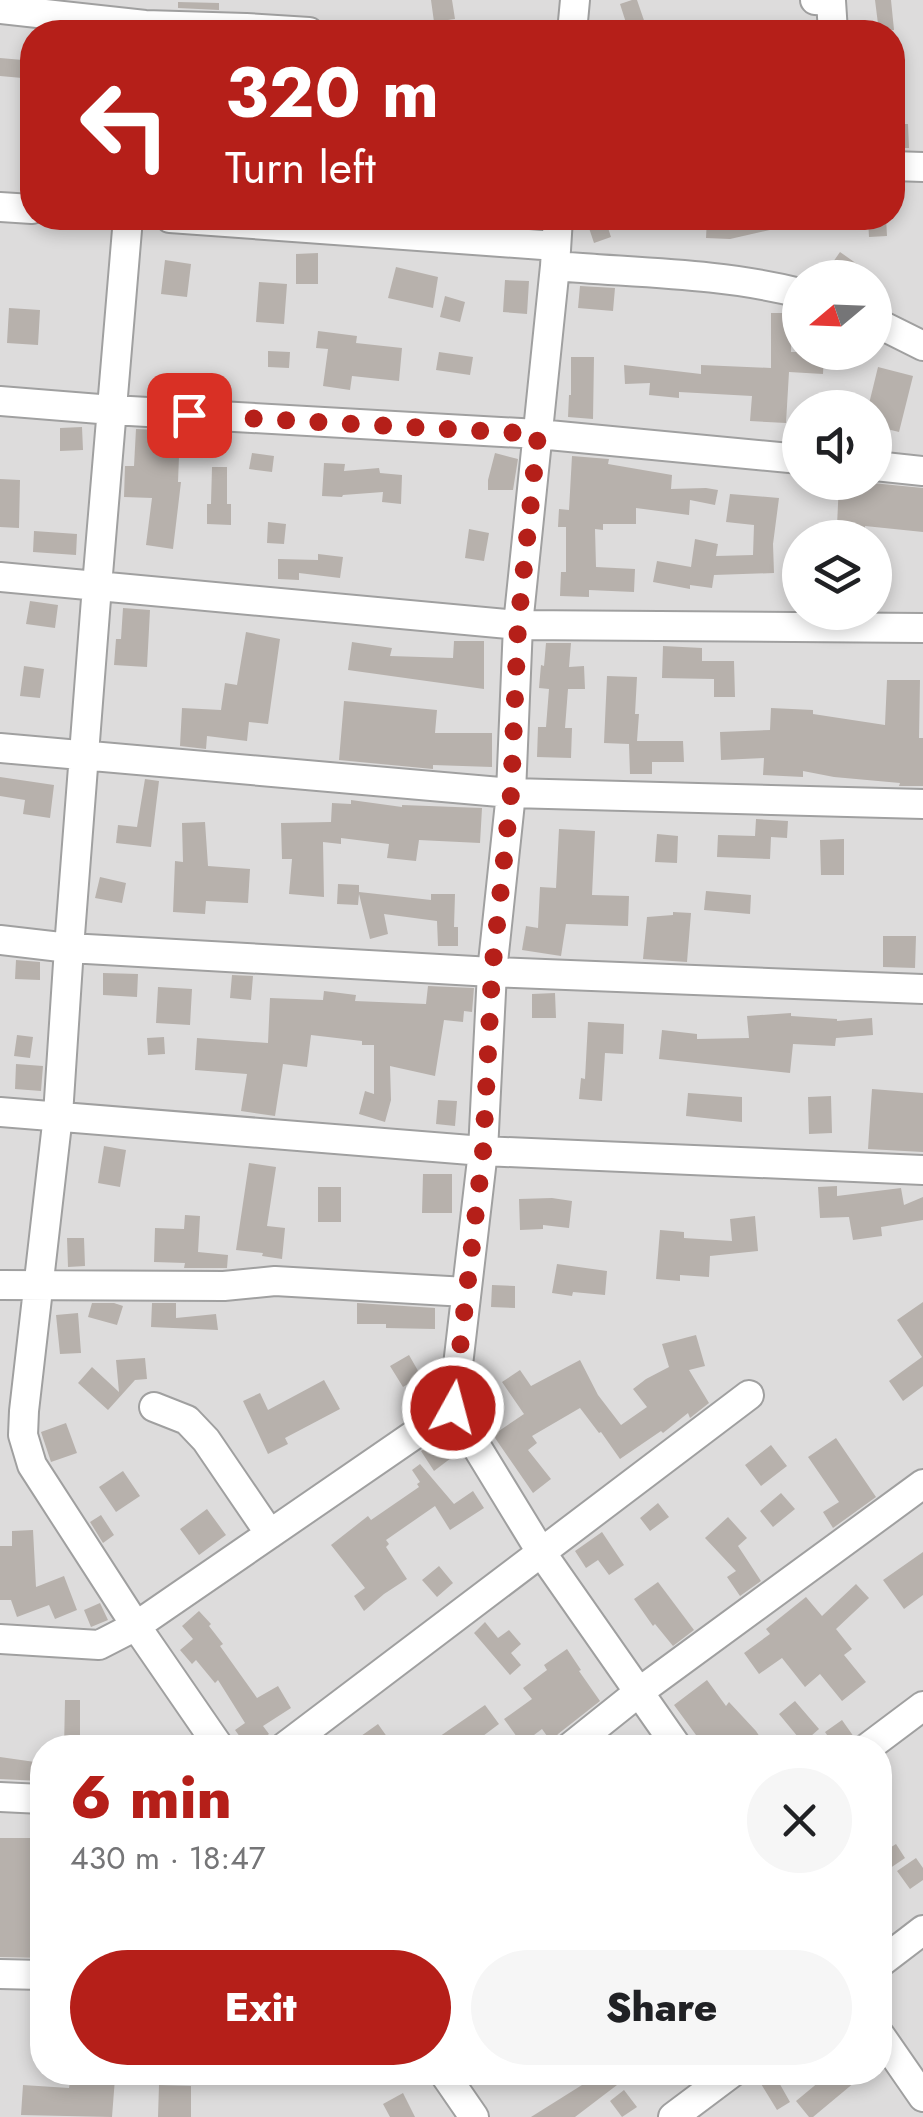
<!DOCTYPE html>
<meta charset="utf-8">
<style>
body{margin:0;font-family:Jost,sans-serif;background:#f6f6f6;color:#202124;height:100vh;display:flex;flex-direction:column;font-size:38px;white-space:nowrap}
*{box-sizing:border-box;margin:0}
p{font-size:32px;color:#757577}
.icon{flex:none;width:55px;height:55px;fill:none;stroke:currentColor;stroke-width:2;stroke-linecap:round;stroke-linejoin:round}
.map{position:relative;flex:1;overflow:hidden}
.panel{position:absolute;left:30px;top:1735px;width:862px;height:350px;display:flex;flex-direction:column;background:#fff;border-radius:40px;box-shadow:0 5px 15px #0003}
.panel>*{flex:none}
.banner{position:absolute;left:20px;top:20px;width:885px;height:210px;border-radius:40px;box-shadow:0 5px 15px #0003;background:#b51f19;color:#fff;overflow:hidden}
.needle{width:65px;rotate:251deg}
.controls{position:absolute;left:782px;top:260px;display:grid;gap:20px}
.controls a{display:grid;place-items:center;width:110px;height:110px;border-radius:50%;background:#fff;box-shadow:0 5px 15px #0003;font-size:50px}
.pin{position:absolute;display:grid;place-items:center;width:85px;height:85px;color:#fff;margin:-42px;border-radius:20px;box-shadow:0 5px 15px #0006}
.me{position:absolute;width:110px;margin:-55px;rotate:7deg;stroke-linejoin:round;filter:drop-shadow(0 0 8px #0008)}
.turn{display:flex;align-items:center;gap:35px;height:210px;padding:0 40px;font-size:45px}
.turn .icon{width:130px;height:130px;stroke-width:2.5}
.turn b{display:block;font-size:70px;line-height:85px}
.round{display:grid;place-items:center;flex:none;width:105px;height:105px;border-radius:52px;background:#f6f6f6}
.overview{display:flex;align-items:center;justify-content:space-between;height:170px;padding:0 40px}
h1{font-size:60px;font-weight:800;line-height:75px;color:#b51f19}
.action{display:flex;gap:20px;margin-top:auto;padding:20px 40px}
.action a{flex:1;height:115px;border-radius:60px;background:#b51f19;color:#fff;font-size:40px;font-weight:800;line-height:115px;text-align:center}
.action a+a{background:#f6f6f6;color:#202124}
.map>svg:first-child{display:block}
.residential{fill:#dddcdc;fill-rule:evenodd}
.building{fill:#b7b1ac}
.lines{fill:none;stroke-linecap:round;stroke-linejoin:round}
.minor-casing{stroke:#a0a0a0;stroke-width:32}
.minor{stroke:#fff;stroke-width:28}
.route{stroke:#b51f19;stroke-width:18;stroke-dasharray:0 32.4}
</style>
<div class="map">
<svg width="923" height="2117" viewBox="0 0 923 2117">
<rect width="100%" height="100%" fill="#eeece6"/>
<path class="residential" d="M 0,0 L 923,0 L 923,2117 L 0,2117 ZM 32,32 L 892,32 L 892,218 L 32,218 ZM 800,278 L 875,278 L 875,352 L 800,352 ZM 800,408 L 875,408 L 875,482 L 800,482 ZM 800,538 L 875,538 L 875,612 L 800,612 ZM 42,1748 L 880,1748 L 880,2072 L 42,2072 Z"/>
<path class="building" d="M 431,0 L 452,0 L 455,19 L 434,22 Z
M 632,0 L 637,0 L 648,32 L 629,32 L 620,4 Z
M 875,0 L 891,0 L 894,30 L 879,32 Z
M 178,2 L 219,3 L 219,10 L 178,8 Z
M 0,58 L 23,60 L 22,78 L 0,76 Z
M 892,124 L 908,124 L 909,148 L 892,148 Z
M 707,218 L 796,218 L 796,224 L 730,239 L 706,238 Z
M 886,218 L 887,236 L 869,237 L 868,219 Z
M 605,219 L 611,237 L 594,243 L 588,225 Z
M 840,252 L 877,278 L 822,278 Z
M 318,253 L 318,284 L 296,284 L 296,254 Z
M 165,260 L 191,264 L 187,297 L 161,294 Z
M 396,267 L 438,277 L 433,308 L 388,298 Z
M 505,280 L 529,281 L 527,314 L 503,312 Z
M 259,282 L 287,284 L 284,324 L 256,322 Z
M 580,286 L 615,288 L 613,311 L 578,308 Z
M 445,296 L 465,302 L 460,322 L 440,317 Z
M 9,308 L 40,310 L 38,345 L 7,343 Z
M 771,313 L 792,313 L 791,352 L 824,352 L 823,374 L 789,372 L 786,423 L 750,421 L 752,396 L 679,392 L 679,398 L 649,395 L 650,383 L 625,384 L 624,365 L 701,374 L 701,365 L 771,368 Z
M 318,331 L 357,336 L 356,343 L 402,348 L 399,381 L 352,376 L 350,390 L 323,386 L 328,349 L 316,348 Z
M 268,351 L 290,352 L 289,368 L 268,367 Z
M 439,352 L 473,357 L 470,375 L 436,370 Z
M 571,357 L 594,357 L 593,419 L 568,417 L 569,395 L 571,395 Z
M 878,367 L 913,376 L 899,432 L 875,426 L 875,408 L 868,408 Z
M 82,427 L 83,450 L 60,451 L 60,428 Z
M 136,429 L 180,431 L 178,482 L 181,482 L 173,549 L 146,545 L 152,498 L 124,497 L 125,466 L 134,466 Z
M 252,453 L 274,456 L 272,472 L 249,469 Z
M 495,453 L 518,459 L 513,490 L 488,490 L 488,480 Z
M 572,456 L 609,459 L 608,464 L 672,475 L 671,489 L 706,488 L 718,490 L 715,505 L 690,500 L 689,515 L 636,508 L 636,524 L 603,524 L 603,530 L 595,529 L 596,567 L 635,569 L 634,592 L 589,590 L 589,597 L 560,596 L 561,572 L 566,572 L 566,527 L 558,527 L 559,509 L 569,510 Z
M 324,463 L 345,464 L 344,471 L 379,468 L 380,473 L 402,475 L 401,504 L 382,502 L 383,492 L 343,495 L 342,497 L 322,496 Z
M 212,467 L 227,467 L 227,504 L 231,504 L 231,525 L 207,524 L 207,504 L 211,504 Z
M 0,479 L 20,480 L 19,528 L 0,527 Z
M 839,483 L 872,483 L 923,488 L 923,532 L 865,526 L 865,528 L 837,526 Z
M 730,494 L 779,498 L 773,544 L 774,573 L 714,575 L 712,588 L 690,585 L 690,589 L 653,582 L 657,561 L 691,567 L 695,539 L 718,544 L 716,556 L 753,555 L 754,525 L 726,522 Z
M 268,522 L 286,524 L 284,544 L 267,543 Z
M 469,529 L 489,533 L 484,561 L 465,558 Z
M 34,531 L 77,534 L 76,555 L 33,552 Z
M 318,554 L 343,557 L 340,578 L 299,573 L 299,580 L 278,579 L 278,559 L 318,560 Z
M 30,601 L 58,605 L 55,628 L 26,624 Z
M 123,608 L 150,610 L 147,667 L 114,665 L 116,639 L 121,639 Z
M 246,632 L 280,639 L 268,724 L 249,722 L 247,741 L 207,736 L 206,749 L 180,746 L 182,708 L 221,710 L 225,683 L 237,685 Z
M 454,641 L 484,641 L 484,689 L 348,670 L 352,642 L 392,648 L 390,656 L 453,658 Z
M 546,643 L 571,643 L 569,667 L 584,666 L 585,689 L 568,689 L 565,728 L 572,728 L 571,758 L 537,757 L 538,727 L 546,727 L 549,689 L 539,688 L 541,665 L 544,666 Z
M 663,646 L 702,648 L 702,661 L 734,661 L 735,697 L 714,697 L 714,679 L 662,678 Z
M 24,666 L 44,669 L 40,698 L 20,696 Z
M 607,676 L 637,677 L 635,714 L 639,714 L 637,741 L 683,741 L 684,762 L 652,762 L 652,774 L 630,774 L 629,744 L 604,743 Z
M 887,680 L 920,680 L 919,738 L 923,738 L 923,786 L 899,786 L 900,783 L 834,777 L 803,771 L 803,777 L 763,775 L 764,758 L 721,760 L 720,732 L 770,730 L 771,708 L 813,710 L 813,714 L 885,725 Z
M 344,701 L 437,710 L 435,733 L 492,733 L 492,767 L 433,765 L 433,769 L 339,760 Z
M 0,777 L 54,785 L 50,818 L 23,814 L 25,800 L 0,796 Z
M 145,779 L 159,781 L 151,847 L 116,843 L 118,825 L 137,827 Z
M 351,800 L 402,807 L 402,805 L 482,808 L 480,843 L 419,840 L 416,861 L 387,858 L 389,844 L 341,838 L 341,844 L 323,842 L 324,897 L 289,894 L 292,859 L 282,859 L 281,823 L 331,822 L 332,803 L 351,804 Z
M 756,819 L 788,821 L 787,838 L 771,837 L 770,859 L 717,857 L 718,835 L 755,836 Z
M 205,822 L 208,866 L 250,869 L 248,903 L 206,901 L 205,914 L 173,912 L 175,861 L 183,862 L 182,823 Z
M 559,829 L 595,831 L 592,895 L 629,896 L 628,926 L 566,924 L 561,956 L 522,950 L 526,926 L 538,928 L 540,887 L 556,888 Z
M 657,834 L 678,836 L 677,863 L 655,862 Z
M 844,839 L 844,875 L 821,875 L 820,840 Z
M 100,877 L 126,883 L 122,903 L 95,898 Z
M 338,884 L 359,885 L 359,892 L 431,900 L 431,894 L 455,894 L 454,927 L 458,927 L 458,946 L 438,946 L 437,921 L 384,914 L 388,934 L 370,939 L 359,894 L 358,905 L 337,904 Z
M 706,891 L 751,895 L 750,914 L 704,910 Z
M 673,912 L 691,913 L 687,962 L 643,959 L 647,917 L 673,915 Z
M 883,936 L 916,936 L 915,968 L 883,967 Z
M 16,960 L 40,962 L 40,980 L 15,979 Z
M 103,973 L 138,974 L 137,997 L 103,995 Z
M 232,975 L 253,976 L 251,1000 L 230,998 Z
M 428,986 L 474,988 L 472,1012 L 464,1011 L 463,1022 L 444,1020 L 435,1076 L 390,1066 L 391,1100 L 385,1122 L 359,1114 L 365,1091 L 374,1094 L 374,1045 L 362,1045 L 362,1041 L 311,1035 L 307,1067 L 283,1064 L 275,1116 L 241,1111 L 247,1074 L 195,1070 L 197,1038 L 268,1043 L 270,998 L 323,1000 L 324,991 L 356,995 L 355,1001 L 426,1004 Z
M 158,987 L 192,989 L 190,1025 L 156,1023 Z
M 555,993 L 556,1018 L 532,1018 L 532,994 Z
M 791,1013 L 791,1016 L 837,1019 L 837,1021 L 872,1018 L 873,1035 L 836,1038 L 835,1046 L 793,1044 L 790,1073 L 659,1059 L 662,1030 L 697,1034 L 697,1039 L 749,1038 L 747,1016 Z
M 588,1022 L 624,1024 L 623,1054 L 605,1053 L 602,1101 L 579,1099 L 581,1078 L 585,1079 Z
M 17,1035 L 33,1037 L 30,1058 L 14,1056 Z
M 164,1037 L 165,1054 L 148,1055 L 147,1038 Z
M 16,1064 L 43,1066 L 41,1091 L 15,1089 Z
M 872,1089 L 923,1093 L 923,1152 L 868,1149 Z
M 688,1093 L 742,1097 L 742,1122 L 686,1116 Z
M 831,1096 L 832,1133 L 809,1134 L 808,1097 Z
M 438,1100 L 457,1101 L 455,1126 L 436,1124 Z
M 104,1146 L 126,1150 L 120,1187 L 98,1183 Z
M 249,1163 L 276,1167 L 267,1226 L 285,1228 L 282,1259 L 262,1256 L 263,1253 L 236,1250 Z
M 423,1174 L 452,1174 L 452,1213 L 422,1213 Z
M 837,1186 L 837,1196 L 901,1188 L 904,1205 L 923,1197 L 923,1220 L 881,1227 L 882,1236 L 853,1240 L 849,1217 L 820,1218 L 818,1187 Z
M 318,1187 L 341,1187 L 341,1222 L 318,1222 Z
M 552,1198 L 572,1201 L 569,1228 L 543,1225 L 543,1229 L 520,1230 L 519,1199 Z
M 185,1215 L 200,1216 L 198,1252 L 228,1255 L 227,1268 L 184,1268 L 185,1263 L 154,1262 L 155,1228 L 184,1229 Z
M 755,1216 L 758,1251 L 710,1256 L 709,1277 L 680,1275 L 680,1281 L 656,1279 L 660,1230 L 684,1232 L 684,1238 L 732,1241 L 730,1219 Z
M 67,1238 L 84,1238 L 85,1266 L 68,1267 Z
M 557,1264 L 607,1271 L 605,1295 L 573,1292 L 572,1296 L 552,1293 Z
M 492,1285 L 515,1286 L 515,1308 L 491,1307 Z
M 923,1302 L 923,1386 L 903,1401 L 889,1381 L 922,1357 L 897,1320 Z
M 92,1303 L 114,1303 L 123,1306 L 117,1325 L 88,1317 Z
M 152,1303 L 176,1303 L 176,1318 L 216,1314 L 218,1330 L 151,1327 Z
M 357,1303 L 435,1308 L 435,1329 L 386,1328 L 386,1324 L 357,1324 Z
M 78,1313 L 81,1353 L 60,1354 L 56,1315 Z
M 696,1335 L 705,1366 L 689,1370 L 709,1403 L 690,1418 L 688,1413 L 663,1433 L 661,1431 L 620,1459 L 601,1432 L 599,1433 L 580,1408 L 532,1436 L 537,1443 L 528,1450 L 551,1479 L 533,1493 L 493,1435 L 524,1414 L 502,1382 L 520,1370 L 531,1386 L 580,1360 L 598,1395 L 621,1425 L 647,1407 L 633,1389 L 646,1379 L 669,1367 L 662,1344 Z
M 409,1355 L 421,1376 L 403,1387 L 390,1366 Z
M 145,1358 L 147,1379 L 135,1380 L 108,1410 L 78,1383 L 92,1367 L 119,1392 L 116,1360 Z
M 324,1380 L 340,1409 L 285,1438 L 288,1444 L 268,1454 L 243,1401 L 260,1393 L 268,1410 Z
M 66,1423 L 77,1453 L 51,1462 L 41,1432 Z
M 443,1436 L 455,1455 L 434,1471 L 421,1451 Z
M 836,1438 L 876,1497 L 833,1528 L 823,1512 L 839,1502 L 808,1457 Z
M 771,1445 L 787,1466 L 761,1486 L 745,1465 Z
M 420,1464 L 454,1504 L 473,1491 L 484,1508 L 450,1530 L 435,1506 L 386,1540 L 389,1544 L 386,1547 L 407,1579 L 384,1594 L 364,1611 L 354,1596 L 365,1588 L 331,1545 L 368,1516 L 371,1520 L 419,1487 L 417,1484 L 420,1482 L 412,1470 Z
M 123,1471 L 140,1496 L 116,1512 L 99,1487 Z
M 781,1493 L 795,1509 L 773,1527 L 760,1511 Z
M 658,1503 L 669,1517 L 650,1531 L 640,1518 Z
M 207,1509 L 226,1535 L 199,1555 L 180,1529 Z
M 101,1515 L 114,1535 L 103,1543 L 90,1522 Z
M 728,1517 L 747,1538 L 738,1546 L 761,1581 L 740,1596 L 727,1577 L 736,1571 L 705,1538 Z
M 33,1530 L 36,1587 L 64,1576 L 77,1610 L 55,1619 L 49,1605 L 17,1617 L 11,1600 L 0,1600 L 0,1546 L 12,1546 L 12,1531 Z
M 602,1532 L 624,1565 L 609,1575 L 598,1560 L 586,1568 L 575,1551 Z
M 923,1552 L 923,1595 L 904,1609 L 883,1580 Z
M 439,1566 L 453,1583 L 437,1597 L 422,1580 Z
M 658,1582 L 694,1630 L 673,1646 L 655,1624 L 653,1626 L 634,1599 Z
M 856,1584 L 869,1598 L 836,1629 L 852,1649 L 844,1655 L 866,1682 L 842,1701 L 820,1674 L 805,1687 L 782,1658 L 759,1674 L 744,1653 L 770,1634 L 766,1629 L 806,1597 L 822,1616 Z
M 100,1603 L 108,1620 L 91,1627 L 84,1610 Z
M 199,1611 L 211,1624 L 209,1626 L 223,1644 L 220,1646 L 257,1698 L 278,1686 L 291,1708 L 263,1726 L 269,1734 L 250,1748 L 248,1748 L 235,1730 L 245,1723 L 218,1680 L 215,1683 L 196,1660 L 192,1664 L 180,1650 L 193,1639 L 182,1626 Z
M 485,1622 L 498,1638 L 509,1630 L 521,1644 L 511,1653 L 521,1665 L 510,1675 L 474,1633 Z
M 567,1649 L 581,1670 L 579,1671 L 600,1701 L 558,1734 L 552,1743 L 542,1729 L 522,1744 L 504,1719 L 532,1699 L 523,1688 L 547,1670 L 544,1665 Z
M 707,1680 L 726,1706 L 729,1702 L 756,1731 L 767,1748 L 708,1748 L 696,1735 L 674,1705 Z
M 65,1700 L 80,1700 L 80,1748 L 64,1748 Z
M 795,1701 L 819,1729 L 803,1743 L 779,1714 Z
M 485,1705 L 499,1724 L 467,1748 L 423,1748 Z
M 842,1720 L 854,1737 L 843,1748 L 836,1748 L 825,1732 Z
M 378,1724 L 395,1748 L 344,1748 Z
M 0,1757 L 42,1763 L 40,1781 L 0,1779 Z
M 0,1838 L 37,1838 L 36,1889 L 33,1889 L 32,1928 L 42,1929 L 42,1958 L 0,1957 Z
M 896,1844 L 905,1858 L 880,1875 L 880,1854 Z
M 916,1858 L 923,1868 L 923,1880 L 910,1889 L 897,1871 Z
M 590,2072 L 608,2072 L 617,2085 L 575,2117 L 531,2117 L 582,2085 L 579,2081 Z
M 768,2072 L 773,2072 L 790,2102 L 777,2110 L 758,2079 Z
M 831,2072 L 867,2072 L 813,2117 L 809,2117 L 796,2101 Z
M 99,2077 L 115,2078 L 112,2117 L 21,2115 L 23,2085 L 69,2088 L 70,2081 L 99,2085 Z
M 159,2085 L 191,2086 L 191,2117 L 158,2117 Z
M 624,2090 L 637,2107 L 622,2117 L 610,2101 Z
M 403,2093 L 415,2117 L 390,2117 L 383,2104 Z"/>
<g class="lines">
<g class="minor-casing">
<path id="minor" d="M 815,0 L 831,1 L 833,32
M 0,9 L 145,25 L 246,28 L 309,32
M 572,32 L 575,0
M 892,166 L 923,167
M 0,207 L 32,209
M 128,218 L 97,586 L 69,948 L 58,1115 L 24,1411 L 23,1435 L 32,1465 L 136,1626 L 220,1748
M 170,218 L 556,246
M 558,218 L 555,266 L 518,625 L 511,793 L 492,972 L 483,1151 L 453,1408 L 541,1552 L 678,1748
M 555,266 C 636,273 721,273 800,293
M 875,322 L 923,346
M 0,401 L 112,410 L 538,434 L 800,459
M 875,466 L 923,471
M 0,577 L 518,625 L 923,628
M 0,748 L 511,793 L 923,804
M 0,940 L 69,948 L 492,972 L 923,989
M 0,1112 L 483,1151 L 923,1170
M 0,1285 L 224,1286 L 275,1281 L 466,1292
M 154,1407 L 187,1420 L 206,1440 L 270,1534
M 0,1639 L 99,1645 L 136,1626 L 453,1408
M 283,1748 L 749,1395
M 569,1748 L 639,1692 L 923,1484
M 867,1748 L 923,1706
M 0,1797 L 42,1799
M 880,1963 L 923,1930
M 0,1974 L 42,1975
M 880,2035 L 923,2097
M 443,2072 L 474,2117
M 673,2117 L 733,2072"/>
</g>
<use href="#minor" class="minor"/>
</g>
<g class="lines">
<path class="route" d="M 189,415 L 538,434 L 518,625 L 511,794 L 492,972 L 483,1152 L 453,1408"/>
</g>
</svg>
<div class="controls">
<a><svg class="needle" viewBox="-14 -14 28 28"><path d="M0-13l5 13h-10z" fill="#e53935"/><path d="M0 13l5-13h-10z" fill="#757577"/></svg></a>
<a><svg class="icon" aria-label="sound" viewBox="0 0 24 24"><path d="M4 9h4l5-4v14l-5-4H4zM17 9q2 3 0 6"/></svg></a>
<a><svg class="icon" aria-label="layers" viewBox="0 0 24 24"><path d="M12 4l9 5-9 5-9-5zM3 14l9 5 9-5"/></svg></a>
</div>
<div class="pin" style="left:189px;top:415px;background:#d93025"><svg class="icon" aria-label="arrive" viewBox="0 0 24 24"><path d="M6 21V4h12l-3 4 3 4H6"/></svg></div>
<svg class="me" style="left:453px;top:1408px" viewBox="-20 -20 40 40"><circle r="17" fill="#b51f19" stroke="#fff" stroke-width="3"/><path d="M0-11L8 9 0 5-8 9z" fill="#fff"/></svg>
<div class="banner">
<div class="turn"><svg class="icon" aria-label="left" viewBox="0 0 24 24"><path d="M17 20v-9H6M10 6l-5 5 5 5"/></svg><div><b>320 m</b>Turn left</div></div>
</div>
<section class="panel">
<div class="overview"><div><h1>6 min</h1><p>430 m · 18:47</p></div><a class="round"><svg class="icon" aria-label="close" viewBox="0 0 24 24"><path d="M6 6l12 12M18 6L6 18"/></svg></a></div>
<div class="action"><a>Exit</a><a>Share</a></div>
</section>
</div>
